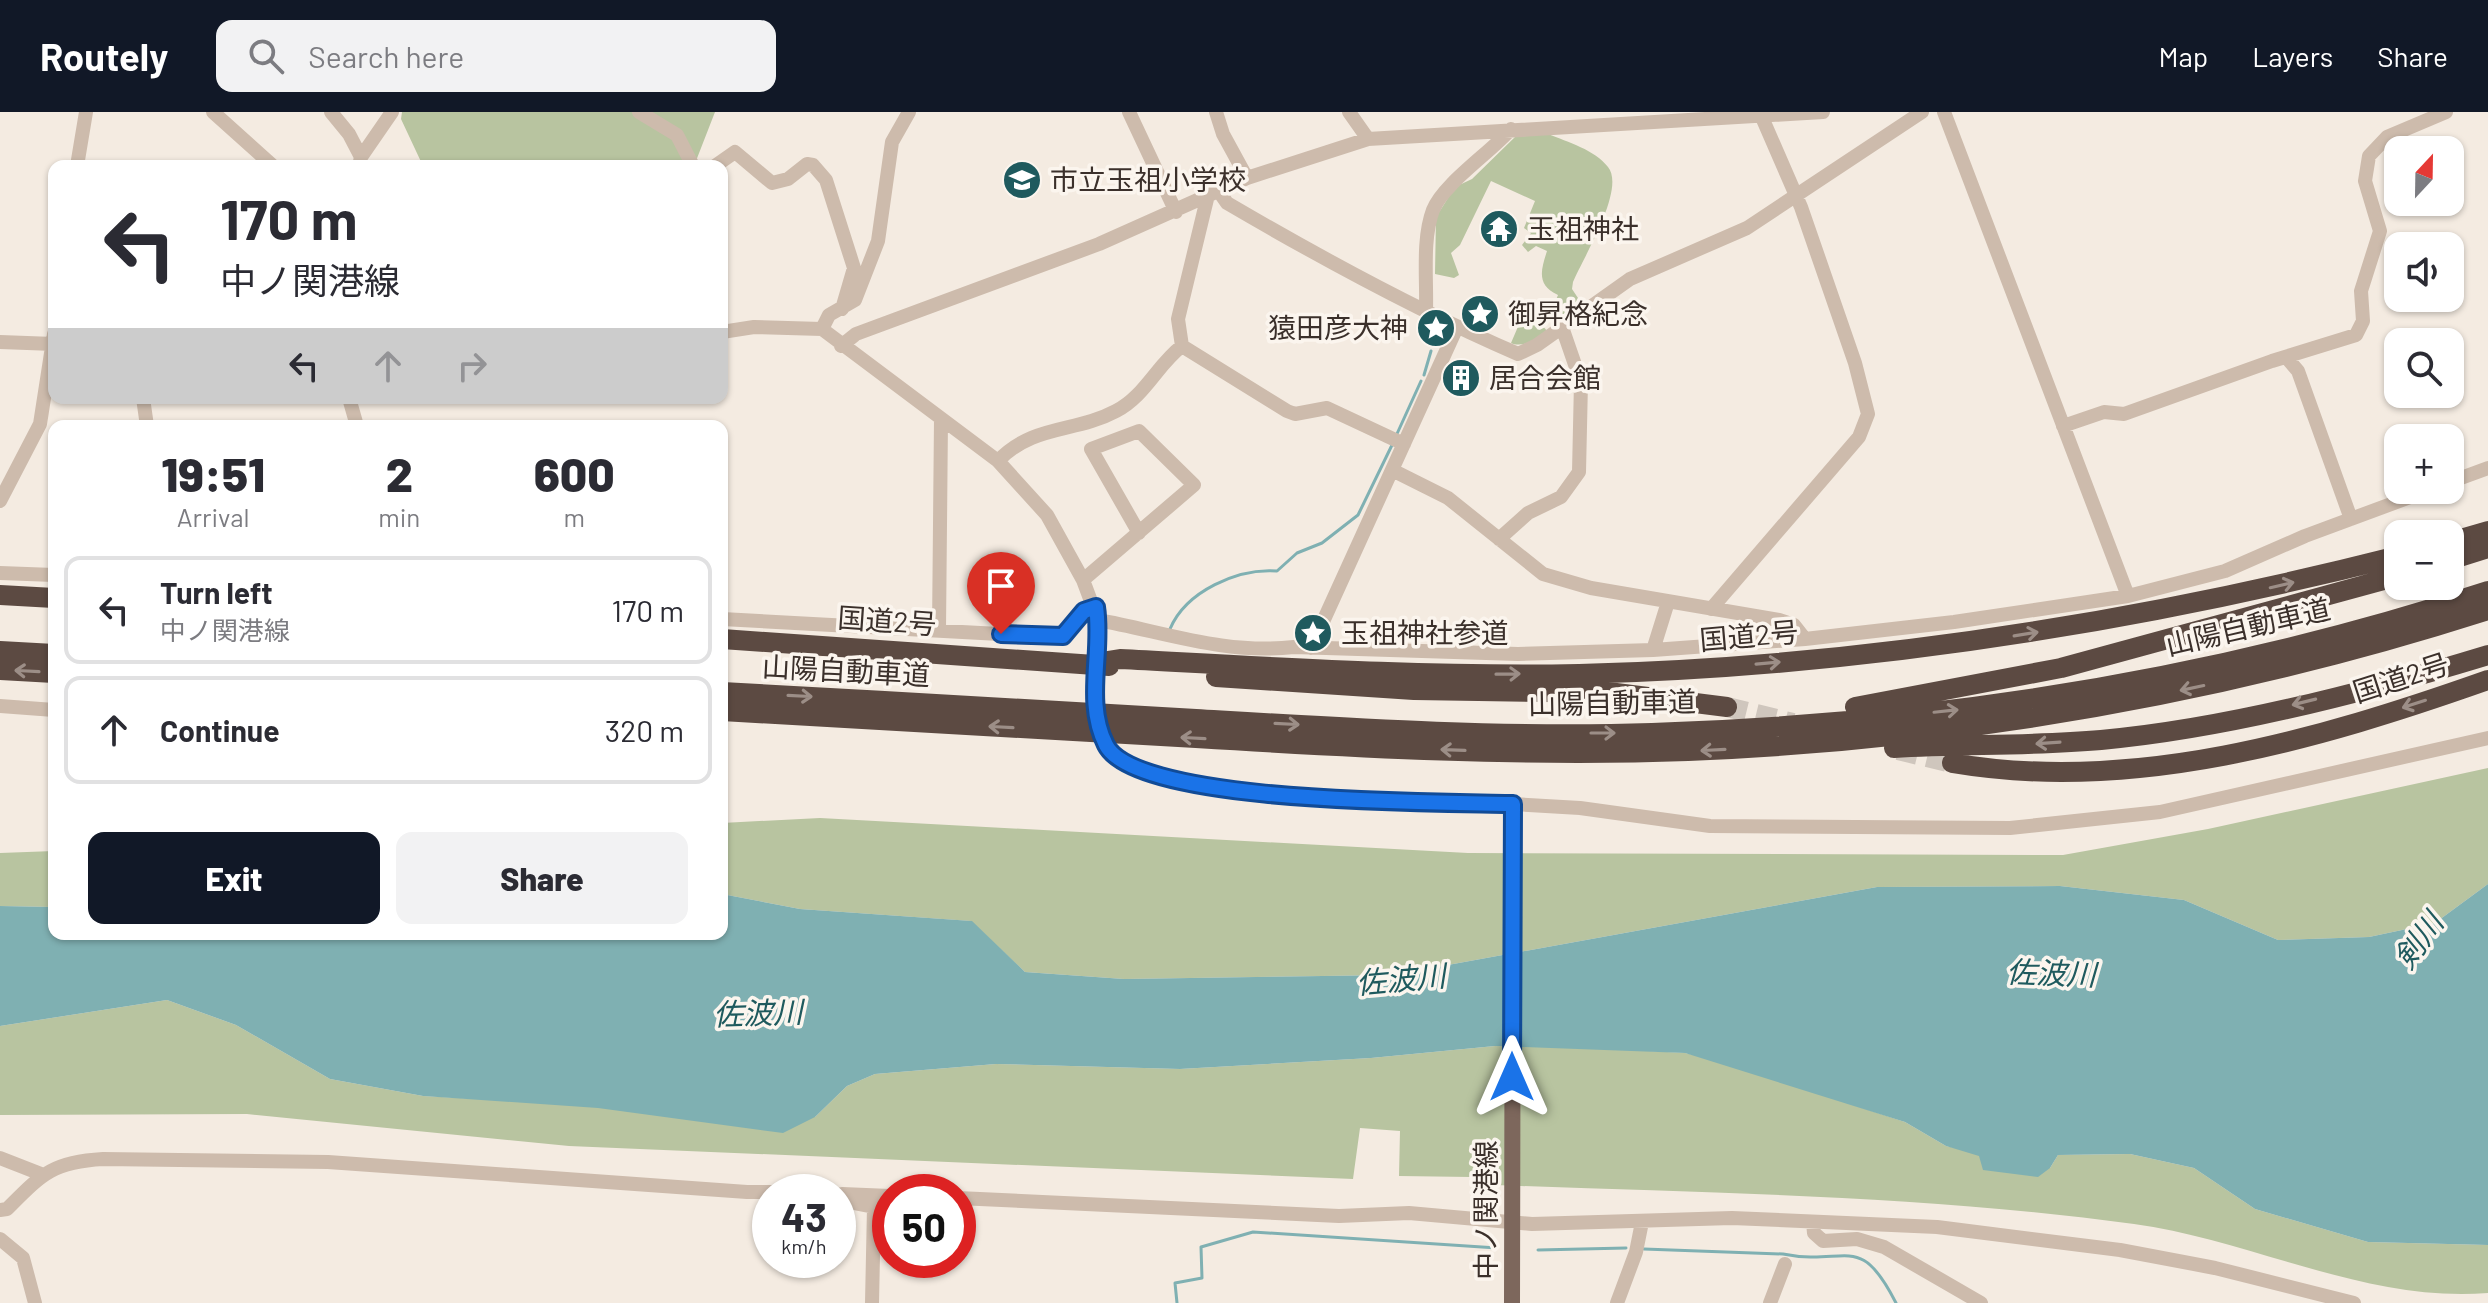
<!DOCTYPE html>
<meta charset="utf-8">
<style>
body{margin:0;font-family:Barlow,"Noto Sans JP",sans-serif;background:#f2f2f3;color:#2b2b33;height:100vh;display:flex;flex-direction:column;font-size:30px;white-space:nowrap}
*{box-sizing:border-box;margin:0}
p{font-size:26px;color:#7c7c81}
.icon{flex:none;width:44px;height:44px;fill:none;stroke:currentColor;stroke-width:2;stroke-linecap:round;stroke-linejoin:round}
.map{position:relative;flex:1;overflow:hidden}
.panel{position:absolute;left:48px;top:308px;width:680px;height:520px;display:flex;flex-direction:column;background:#fff;border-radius:16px;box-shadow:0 2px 6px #0004}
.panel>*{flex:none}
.guide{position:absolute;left:48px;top:48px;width:680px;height:244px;border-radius:16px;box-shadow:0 2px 6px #0004;background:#fff;color:#2b2b33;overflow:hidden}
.needle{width:52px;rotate:22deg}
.fabs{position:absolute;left:2384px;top:24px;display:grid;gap:16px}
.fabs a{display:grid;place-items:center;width:80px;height:80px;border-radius:16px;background:#fff;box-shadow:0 2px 6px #0004;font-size:40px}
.speed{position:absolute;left:752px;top:1062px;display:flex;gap:16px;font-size:40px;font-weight:700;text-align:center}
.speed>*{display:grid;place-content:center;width:104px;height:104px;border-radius:50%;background:#fff;box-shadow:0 2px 6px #0004;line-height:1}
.speed small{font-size:20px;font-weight:400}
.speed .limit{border:12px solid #d22;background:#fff;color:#111}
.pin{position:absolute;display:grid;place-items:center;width:68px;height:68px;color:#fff;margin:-82px -34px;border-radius:50% 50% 50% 0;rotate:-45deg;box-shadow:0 0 8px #0007}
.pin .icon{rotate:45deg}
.me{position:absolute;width:88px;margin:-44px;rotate:0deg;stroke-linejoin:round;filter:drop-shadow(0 0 6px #0008)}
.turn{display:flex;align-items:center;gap:28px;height:168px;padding:0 40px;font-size:36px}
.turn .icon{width:104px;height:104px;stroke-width:2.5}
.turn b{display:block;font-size:56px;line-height:68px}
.lanes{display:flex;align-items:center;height:76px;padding:0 40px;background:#0003;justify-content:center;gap:40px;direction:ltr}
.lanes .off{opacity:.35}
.eta{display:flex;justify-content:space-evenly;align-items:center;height:136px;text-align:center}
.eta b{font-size:48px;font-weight:800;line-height:56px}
.action{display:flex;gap:16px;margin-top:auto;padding:16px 40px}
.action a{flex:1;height:92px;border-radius:16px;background:#111827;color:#fff;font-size:32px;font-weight:800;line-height:92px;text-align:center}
.action a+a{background:#f2f2f3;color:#2b2b33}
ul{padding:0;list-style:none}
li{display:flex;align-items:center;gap:24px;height:108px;margin:0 16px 12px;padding:0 24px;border:4px solid #e1e1e2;border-radius:16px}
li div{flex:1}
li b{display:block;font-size:30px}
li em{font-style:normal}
header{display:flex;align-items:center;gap:48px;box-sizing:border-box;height:112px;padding:0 40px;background:#111827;color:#fff}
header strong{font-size:38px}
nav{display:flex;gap:44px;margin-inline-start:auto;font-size:28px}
.search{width:560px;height:72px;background:#f2f2f3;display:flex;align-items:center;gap:20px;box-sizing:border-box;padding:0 28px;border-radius:16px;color:#7c7c81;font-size:30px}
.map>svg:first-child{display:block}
.green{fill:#b8c4a0}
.water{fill:#7fb0b2}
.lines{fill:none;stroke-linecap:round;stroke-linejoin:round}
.stream{stroke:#7fb0b2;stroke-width:3}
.highway-tunnel{stroke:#cfc6bd;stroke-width:20;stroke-dasharray:20 10;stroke-linecap:butt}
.minor{stroke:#cdbbac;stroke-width:14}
.major{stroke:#7d675c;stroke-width:16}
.highway{stroke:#5c4a42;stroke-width:20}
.oneway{stroke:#9c8e87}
.route-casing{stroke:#114b97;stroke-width:20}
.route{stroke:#1a73e8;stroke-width:14}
.labels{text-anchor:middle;stroke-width:7;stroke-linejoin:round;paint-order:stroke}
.poi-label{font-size:28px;fill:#3b302b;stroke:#fbf5ee;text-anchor:start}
.street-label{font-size:28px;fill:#3b302b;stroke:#fbf5ee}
.water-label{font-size:30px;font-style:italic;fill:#1f5a5e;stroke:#fbf5ee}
</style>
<header>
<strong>Routely</strong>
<div class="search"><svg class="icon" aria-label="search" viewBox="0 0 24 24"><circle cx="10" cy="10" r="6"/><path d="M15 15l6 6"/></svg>Search here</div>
<nav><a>Map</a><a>Layers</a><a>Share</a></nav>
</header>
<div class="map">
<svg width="2488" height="1191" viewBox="0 0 2488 1191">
<rect width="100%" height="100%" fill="#f4ebe1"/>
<path class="green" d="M 402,0 L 715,0 L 694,54 L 423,54 L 401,7 Z
M 1548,22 C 1568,30 1595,38 1608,55 C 1626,77 1583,146 1573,170 L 1572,177 L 1582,192 L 1558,213 L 1549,205 L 1558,183 C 1536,173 1541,158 1547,139 L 1536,134 L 1528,140 L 1522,133 L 1531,121 L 1524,116 L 1535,89 L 1491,69 L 1460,133 L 1451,141 L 1459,163 L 1454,166 L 1435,162 L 1436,105 L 1455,75 L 1472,67 L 1515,25 Z
M1467 197a11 11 0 1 1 22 0a11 11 0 1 1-22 0Z
M 1523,203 L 1538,208 L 1547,219 C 1539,228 1521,236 1511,231 Z
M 2488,656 L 2488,772 L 2435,811 L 2369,825 L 2278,828 L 2184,788 L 2060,774 L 1877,775 L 1393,863 L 1124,867 L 1025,860 L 971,809 L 800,797 L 722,782 L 722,711 L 820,706 L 1468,741 L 2063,743 L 2208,717 Z
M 54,739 L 54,795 L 0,794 L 0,741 Z
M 167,888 L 236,913 L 330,967 L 423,984 L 815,1005 L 847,974 L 875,962 L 996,952 L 1180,957 L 1371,946 L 1495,934 L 1594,936 L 1685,941 L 1713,947 L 1905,1010 L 1946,1034 L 2050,1056 L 2058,1043 L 2130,1042 L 2194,1056 L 2255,1097 L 2368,1130 L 2488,1133 L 2488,1181 C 2366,1191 2252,1128 2134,1112 C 1922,1083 1708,1081 1494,1073 L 1471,1065 L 1399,1064 L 1400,1019 L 1360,1016 L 1353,1067 L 569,1034 L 247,1002 L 0,1003 L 0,914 Z"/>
<path class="water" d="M 2488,772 L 2488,1133 L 2368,1130 L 2255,1097 L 2194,1056 L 2130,1042 L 2058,1043 L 2050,1056 L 2038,1065 L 1983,1058 L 1979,1044 L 1946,1034 L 1905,1010 L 1685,941 L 1495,934 L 1371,946 L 1180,957 L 996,952 L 875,962 L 847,974 L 815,1005 L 783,1021 L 598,996 L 423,984 L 330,967 L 236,913 L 167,888 L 0,914 L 0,794 L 54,795 L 54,822 L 722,822 L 722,782 L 800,797 L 972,809 L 1025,860 L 1124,867 L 1393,863 L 1877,775 L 2060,774 L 2184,788 L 2278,828 L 2369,825 L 2435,811 Z"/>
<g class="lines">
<path class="stream" d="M 1432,230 L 1433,209
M 1424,263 L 1431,239
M 1396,324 L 1421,269
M 1170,517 C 1186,479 1238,456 1277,459 L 1297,441 L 1322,431 L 1358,403 L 1393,331
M 1644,1137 L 1783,1142 C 1847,1155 1859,1118 1896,1191
M 1538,1138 L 1626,1136
M 1177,1191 L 1175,1171 L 1202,1166 L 1201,1135 L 1253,1120 L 1497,1136"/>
<path class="highway-tunnel" d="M 1727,595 L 1793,611
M 1898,638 L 1952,651"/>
<path class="minor" d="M 213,0 L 273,54
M 331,0 L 349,22 L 361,45
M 639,0 L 677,23 L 693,54
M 1129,0 L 1176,100
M 1216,0 L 1223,22 L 1247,66
M 1349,0 L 1368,27
M 1944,0 L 2128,484
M 77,54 L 86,0
M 359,54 L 361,45 L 392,0
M 715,54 L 735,40 L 772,71 L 788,67 L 807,52 L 813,53 L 826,68 L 854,156 L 842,197
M 1220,81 L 1227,91 C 1321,146 1418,199 1518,242 L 1537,233 L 1630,167 L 1747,116 L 1922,0
M 1426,198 C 1427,167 1422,127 1433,98 C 1443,72 1491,40 1511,17
M 822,217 L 829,203 L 855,188 L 878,129 L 892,30 L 909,0
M 722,220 L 754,215 L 822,217 L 998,349 L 1047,403 L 1083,468 L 1098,508 L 1095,551
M 0,230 L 54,232
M 841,234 L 856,222 L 1099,132 L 1247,66 L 1368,27 L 1823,0
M 1182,234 L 1287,299 L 1295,302 L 1327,296 L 1404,332
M 2286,245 L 2298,259 L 2351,407
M 143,286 L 147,314
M 349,286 L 357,314
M 2063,314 L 2104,300 L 2124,302 L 2272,249 L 2356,223 L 2363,209 L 2361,179 L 2380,119 L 2365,69 L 2369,44 L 2387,25 L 2446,0
M 998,349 C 1033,312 1075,321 1116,299 C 1145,284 1157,253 1182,234 L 1178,207 L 1207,87
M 1392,358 L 1448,386 L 1543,462 L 1591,476 L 1779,508 L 1794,513 L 1805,527
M 2450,370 L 2488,356
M 0,389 L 40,312 L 54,222
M 1499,427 L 1528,401 L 1561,385 L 1579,360 L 1581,270 L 1562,215
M 0,461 L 54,463
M 1083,468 L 1194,373 L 1139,319 L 1091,337 L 1139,421
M 1711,497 L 1859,325 L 1868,302 L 1855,251 L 1801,95 L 1761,3
M 722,507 L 1057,525 C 1074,519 1077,500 1096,495
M 1098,508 C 1164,520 1226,543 1294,535 L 1518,542 L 1653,538 L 1805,527 L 1954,510 L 2128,484 L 2225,459 L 2305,424 L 2429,378
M 939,518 L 941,307
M 1311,536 L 1457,215
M 1653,538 L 1668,490
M 0,594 L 54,598
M 1513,692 L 1580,696 L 1710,714 L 2010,716 L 2160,700 L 2488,626
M 0,1046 L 41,1062
M 842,1082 L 890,1084
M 958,1086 L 1339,1104 L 1409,1101 L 1532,1112 L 1732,1106 L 1937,1115 L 2120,1138 L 2215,1156 L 2354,1191
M 838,1088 L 874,1095 L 890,1093
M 0,1098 L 7,1097 C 42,1062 52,1050 103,1047 L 328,1050 L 747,1080 L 793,1080
M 1813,1110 L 1814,1121 L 1823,1129 L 1857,1127 L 1884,1135 L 1981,1191
M 0,1127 L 23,1146 L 35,1191
M 872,1191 L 874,1095
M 1617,1191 L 1636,1140 L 1642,1110
M 1770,1191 L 1785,1152"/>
<path class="major" d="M 1095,551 C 1096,581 1091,622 1115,644 C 1165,692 1436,690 1513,692 L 1512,1191"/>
<path class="highway" d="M 2450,430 L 2488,419
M 2450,448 L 2488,436
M 0,483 L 54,486
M 722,527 L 1109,554
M 0,539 L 54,542
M 1095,551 L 1120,547 C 1273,555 1426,565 1579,562 C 1856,555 2130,512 2398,444
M 0,558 L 54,561
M 1216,565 L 1414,578 L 1616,581 L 1727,595
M 722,580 C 880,589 1038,597 1196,607 C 1347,616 1500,626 1652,621 C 1936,612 2218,567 2488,479
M 1855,595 L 2061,556 L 2398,464
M 722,599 C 880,608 1038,617 1196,626 C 1359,636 1524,645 1688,639 C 1959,628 2229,581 2488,498
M 1894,636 C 1963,632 2032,634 2101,628 C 2224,617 2370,579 2488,543
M 1952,651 C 2133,682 2318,628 2488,568"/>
</g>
<defs><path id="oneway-shaft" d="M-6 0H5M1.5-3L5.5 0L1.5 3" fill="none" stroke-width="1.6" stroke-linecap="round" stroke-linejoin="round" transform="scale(2)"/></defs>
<g class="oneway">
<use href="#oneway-shaft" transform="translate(2282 473) rotate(-13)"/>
<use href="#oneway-shaft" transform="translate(2026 522) rotate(-9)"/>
<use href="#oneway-shaft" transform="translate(1768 551) rotate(-5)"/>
<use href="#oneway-shaft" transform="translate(27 559) rotate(-177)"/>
<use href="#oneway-shaft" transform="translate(1508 562) rotate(-1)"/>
<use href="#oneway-shaft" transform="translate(2192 576) rotate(168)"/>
<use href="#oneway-shaft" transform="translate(800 584) rotate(3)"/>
<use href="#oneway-shaft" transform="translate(2304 590) rotate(166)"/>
<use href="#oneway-shaft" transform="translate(2414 592) rotate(162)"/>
<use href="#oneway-shaft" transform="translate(1946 599) rotate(-6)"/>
<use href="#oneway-shaft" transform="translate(1287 612) rotate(3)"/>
<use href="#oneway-shaft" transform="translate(1001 615) rotate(-177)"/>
<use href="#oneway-shaft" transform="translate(1603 621)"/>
<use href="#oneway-shaft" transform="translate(1193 626) rotate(-177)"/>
<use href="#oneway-shaft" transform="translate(2048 631) rotate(176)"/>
<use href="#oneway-shaft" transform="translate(1453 638) rotate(-178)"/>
<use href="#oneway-shaft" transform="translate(1713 638) rotate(177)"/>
</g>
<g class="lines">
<g class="route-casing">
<path id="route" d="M 1001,522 L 1063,524 L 1084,499 L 1096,495 C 1103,540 1084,590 1106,633 C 1136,693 1444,690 1513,692 L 1512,965"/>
</g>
<use href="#route" class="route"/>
</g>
<defs>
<g id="school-disc" transform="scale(2)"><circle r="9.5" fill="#1f5a5e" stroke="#fbf5ee"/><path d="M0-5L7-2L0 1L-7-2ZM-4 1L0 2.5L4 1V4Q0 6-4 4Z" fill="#fff"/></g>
<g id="temple-disc" transform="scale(2)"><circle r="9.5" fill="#1f5a5e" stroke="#fbf5ee"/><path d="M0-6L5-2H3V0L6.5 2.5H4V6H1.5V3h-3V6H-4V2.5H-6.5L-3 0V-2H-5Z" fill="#fff"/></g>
<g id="sight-disc" transform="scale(2)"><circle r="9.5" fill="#1f5a5e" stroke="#fbf5ee"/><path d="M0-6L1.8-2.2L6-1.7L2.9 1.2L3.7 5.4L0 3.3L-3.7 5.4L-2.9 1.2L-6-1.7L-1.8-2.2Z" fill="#fff"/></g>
<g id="building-disc" transform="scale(2)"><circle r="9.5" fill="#1f5a5e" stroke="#fbf5ee"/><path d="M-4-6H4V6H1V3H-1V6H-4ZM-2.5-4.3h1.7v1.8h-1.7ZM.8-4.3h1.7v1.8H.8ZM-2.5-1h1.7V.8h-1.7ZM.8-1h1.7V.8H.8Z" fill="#fff"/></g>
</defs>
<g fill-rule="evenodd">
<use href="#school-disc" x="1022" y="68"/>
<use href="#temple-disc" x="1499" y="117"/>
<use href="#sight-disc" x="1480" y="202"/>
<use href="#sight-disc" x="1436" y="216"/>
<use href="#building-disc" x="1461" y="266"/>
<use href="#sight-disc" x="1313" y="521"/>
</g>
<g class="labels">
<g class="poi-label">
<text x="1050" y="78">市立玉祖小学校</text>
<text x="1527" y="127">玉祖神社</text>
<text x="1508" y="212">御昇格紀念</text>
<text x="1408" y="226" text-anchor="end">猿田彦大神</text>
<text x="1489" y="276">居合会館</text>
<text x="1341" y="531">玉祖神社参道</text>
</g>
<g class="street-label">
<text transform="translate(887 509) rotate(4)" y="10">国道2号</text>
<text transform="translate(2248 515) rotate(-13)" y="10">山陽自動車道</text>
<text transform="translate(1749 524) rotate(-5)" y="10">国道2号</text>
<text transform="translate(846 559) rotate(3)" y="10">山陽自動車道</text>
<text transform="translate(2401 566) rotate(-18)" y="10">国道2号</text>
<text transform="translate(1612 591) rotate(-1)" y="10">山陽自動車道</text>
<text transform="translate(1486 1098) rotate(-90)" y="10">中ノ関港線</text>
</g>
<g class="water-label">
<text transform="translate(2419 829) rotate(-54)" y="10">剣川</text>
<text transform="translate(2051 862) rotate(2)" y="10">佐波川</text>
<text transform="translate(1401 868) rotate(-5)" y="10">佐波川</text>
<text transform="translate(758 902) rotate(-2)" y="10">佐波川</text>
</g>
</g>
</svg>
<div class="fabs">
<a><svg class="needle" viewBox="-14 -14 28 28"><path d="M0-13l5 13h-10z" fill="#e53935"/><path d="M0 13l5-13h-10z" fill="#7c7c81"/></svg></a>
<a><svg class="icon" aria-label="sound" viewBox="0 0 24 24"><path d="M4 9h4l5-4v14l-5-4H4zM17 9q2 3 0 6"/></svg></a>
<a><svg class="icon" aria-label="search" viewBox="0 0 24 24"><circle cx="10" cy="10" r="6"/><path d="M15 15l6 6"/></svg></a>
<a>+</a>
<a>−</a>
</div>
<div class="speed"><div>43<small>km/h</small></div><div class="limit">50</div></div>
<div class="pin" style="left:1001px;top:522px;background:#d93025"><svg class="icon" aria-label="arrive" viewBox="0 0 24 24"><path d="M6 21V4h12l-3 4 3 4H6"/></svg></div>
<svg class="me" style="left:1512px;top:965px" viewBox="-20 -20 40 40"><path d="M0-17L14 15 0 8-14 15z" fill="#1a73e8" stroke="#fff" stroke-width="4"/></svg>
<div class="guide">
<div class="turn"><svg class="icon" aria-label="left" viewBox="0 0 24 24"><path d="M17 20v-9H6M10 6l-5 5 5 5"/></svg><div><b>170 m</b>中ノ関港線</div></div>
<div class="lanes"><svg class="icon" aria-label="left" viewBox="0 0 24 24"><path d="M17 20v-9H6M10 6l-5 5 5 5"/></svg><svg class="icon off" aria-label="ahead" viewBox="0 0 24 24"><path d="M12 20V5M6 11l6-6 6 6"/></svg><svg class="icon off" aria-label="right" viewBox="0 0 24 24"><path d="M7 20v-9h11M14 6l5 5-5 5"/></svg></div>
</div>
<section class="panel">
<div class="eta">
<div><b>19:51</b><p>Arrival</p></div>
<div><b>2</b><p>min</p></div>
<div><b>600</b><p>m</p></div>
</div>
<ul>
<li><svg class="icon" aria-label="left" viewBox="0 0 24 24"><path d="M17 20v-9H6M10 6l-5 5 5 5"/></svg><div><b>Turn left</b><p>中ノ関港線</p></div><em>170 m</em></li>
<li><svg class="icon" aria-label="ahead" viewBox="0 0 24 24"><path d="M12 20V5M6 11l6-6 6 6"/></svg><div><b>Continue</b></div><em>320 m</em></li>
</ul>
<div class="action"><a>Exit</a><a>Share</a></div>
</section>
</div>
